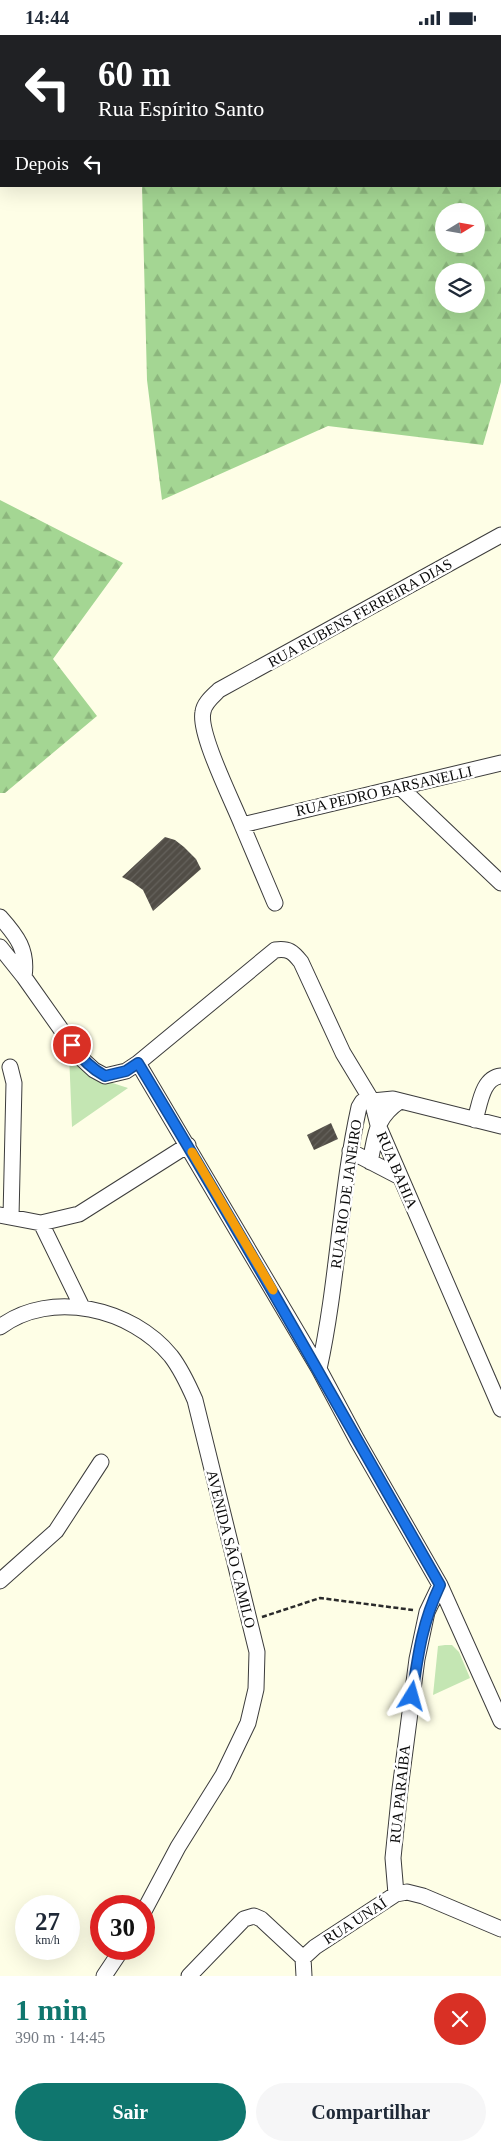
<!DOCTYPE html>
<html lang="pt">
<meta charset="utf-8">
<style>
body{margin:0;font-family:Georgia,serif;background:#f6f6f7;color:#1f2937;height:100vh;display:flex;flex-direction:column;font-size:19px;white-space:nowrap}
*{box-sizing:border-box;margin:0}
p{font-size:16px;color:#747a83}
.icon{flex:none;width:28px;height:28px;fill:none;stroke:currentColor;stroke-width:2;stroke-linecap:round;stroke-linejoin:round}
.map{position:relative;height:1941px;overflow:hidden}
.panel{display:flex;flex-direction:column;background:#fff;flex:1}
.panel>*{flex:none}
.hud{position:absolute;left:0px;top:0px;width:501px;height:152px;box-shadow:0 5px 20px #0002;background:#202124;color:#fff;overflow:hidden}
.needle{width:32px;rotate:79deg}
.buttons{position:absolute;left:435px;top:168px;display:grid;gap:10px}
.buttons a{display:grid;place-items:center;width:50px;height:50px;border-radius:50%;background:#fff;box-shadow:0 5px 20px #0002;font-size:25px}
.speed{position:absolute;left:15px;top:1860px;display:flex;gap:10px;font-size:25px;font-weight:700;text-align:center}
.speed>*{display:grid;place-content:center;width:65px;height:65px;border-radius:50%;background:#fff;box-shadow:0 5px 20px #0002;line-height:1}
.speed small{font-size:12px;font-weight:400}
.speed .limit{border:8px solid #d22;background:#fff;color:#111}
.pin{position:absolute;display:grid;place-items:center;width:42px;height:42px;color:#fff;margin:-21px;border:2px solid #fff;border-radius:50%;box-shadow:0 1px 5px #0007}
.me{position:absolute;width:55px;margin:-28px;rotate:8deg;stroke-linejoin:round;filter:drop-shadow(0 0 4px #0008)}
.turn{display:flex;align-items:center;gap:18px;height:105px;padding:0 15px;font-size:22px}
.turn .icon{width:65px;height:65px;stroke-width:2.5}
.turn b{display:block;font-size:35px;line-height:42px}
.then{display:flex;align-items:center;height:48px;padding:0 15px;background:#0003;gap:10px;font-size:19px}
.round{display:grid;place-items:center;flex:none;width:52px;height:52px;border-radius:26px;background:#f6f6f7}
.head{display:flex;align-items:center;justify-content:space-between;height:85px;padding:0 15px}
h1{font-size:30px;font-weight:800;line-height:38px;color:#0f766e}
.button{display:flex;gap:10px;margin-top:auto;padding:10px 15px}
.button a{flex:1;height:58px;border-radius:30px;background:#0f766e;color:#fff;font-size:20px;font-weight:800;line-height:58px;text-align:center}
.button a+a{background:#f6f6f7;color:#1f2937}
.status{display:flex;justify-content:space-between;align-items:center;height:35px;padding:0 25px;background:#fff;direction:ltr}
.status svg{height:14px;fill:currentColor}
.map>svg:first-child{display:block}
.green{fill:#c4e6b3}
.forest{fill:url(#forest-firs);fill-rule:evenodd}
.building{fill:url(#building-hatch)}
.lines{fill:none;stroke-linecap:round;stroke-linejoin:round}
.minor-casing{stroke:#3c3c3c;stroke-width:17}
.path{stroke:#2b2b2b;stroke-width:2.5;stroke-dasharray:5 2.5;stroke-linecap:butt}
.minor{stroke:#fff;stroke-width:15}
.route-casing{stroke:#114b97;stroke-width:12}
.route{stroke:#1a73e8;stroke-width:9}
.slow{stroke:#f59e0b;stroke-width:9}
.labels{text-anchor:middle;stroke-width:5;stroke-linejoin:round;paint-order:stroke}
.street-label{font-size:15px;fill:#090909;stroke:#fff}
</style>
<div class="status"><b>14:44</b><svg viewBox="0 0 49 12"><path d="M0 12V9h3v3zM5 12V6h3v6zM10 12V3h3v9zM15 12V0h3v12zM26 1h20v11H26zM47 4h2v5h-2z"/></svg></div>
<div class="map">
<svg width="501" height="1941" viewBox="0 0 501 1941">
<defs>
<pattern id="forest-firs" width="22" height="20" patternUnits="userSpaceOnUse" patternTransform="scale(1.25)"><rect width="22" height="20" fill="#a4d693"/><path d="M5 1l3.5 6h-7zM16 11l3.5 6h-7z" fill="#8cb67d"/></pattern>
<pattern id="building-hatch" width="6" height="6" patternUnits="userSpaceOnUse" patternTransform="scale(1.25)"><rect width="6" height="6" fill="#514d46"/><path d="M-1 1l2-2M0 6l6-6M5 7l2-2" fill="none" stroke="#65625c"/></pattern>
</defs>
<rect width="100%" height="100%" fill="#fefee6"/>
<path class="green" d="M 69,1018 L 97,1043 L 128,1053 L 72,1092 Z
M 445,1610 L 452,1610 L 459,1617 L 470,1643 L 433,1660 L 438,1611 Z"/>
<path class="forest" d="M 451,0 L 501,0 L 501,347 L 483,410 L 328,391 L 162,465 L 147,345 L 142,151 L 500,151 L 500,1 ZM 444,176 L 476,176 L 476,209 L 444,209 ZM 476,236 L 476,269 L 444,269 L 444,236 Z
M 0,465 L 123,528 L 53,624 L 97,681 L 5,758 L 0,758 Z"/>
<path class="building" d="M 165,802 L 175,805 L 184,812 L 196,824 L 201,834 L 153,876 L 143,855 L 132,847 L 122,842 Z
M 331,1088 L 338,1104 L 314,1115 L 307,1100 Z"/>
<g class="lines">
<g class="minor-casing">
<path id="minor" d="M 110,0 L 110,1
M 0,48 L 1,58
M 501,500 L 219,655 C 213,661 204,668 203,677 C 198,698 233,767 242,790 L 501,728
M 401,753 L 501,848
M 242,790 L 275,868
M 0,882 C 17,901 28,915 24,942
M 0,912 L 24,942 L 82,1024 L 94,1035 L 105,1041 L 126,1036 L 138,1028 L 275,915 C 289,913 293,917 301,927 L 343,1018 L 372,1066 L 378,1090 L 501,1374
M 138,1028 L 319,1334 L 357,1405 L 440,1550 L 501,1686
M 10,1032 L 14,1048 L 11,1182
M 475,1085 C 480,1069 482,1043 501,1041
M 350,1116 L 400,1142
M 370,1127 C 376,1099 375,1083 400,1066
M 0,1180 L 41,1188 L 79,1179 L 188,1110
M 41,1188 L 82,1272
M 0,1292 C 51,1254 132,1273 171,1321 C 181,1334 188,1349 195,1365 L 257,1617 L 256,1654 L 248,1688 L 223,1740 L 178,1812 L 144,1876
M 319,1334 C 338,1247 340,1158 359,1072 L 362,1067 L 393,1064 L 501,1091
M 0,1546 L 56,1496 L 101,1427
M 396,1859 L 393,1823 L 400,1754 L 417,1624 L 427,1577 L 440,1550
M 104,1941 L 122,1914
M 189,1941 L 244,1884 L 254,1881 L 261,1884 L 303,1923
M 304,1941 L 303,1923 L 315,1912 L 396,1859 L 407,1857 L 423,1861 L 501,1894"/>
</g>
<path class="path" d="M 262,1582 L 320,1563 L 413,1575"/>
<use href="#minor" class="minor"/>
</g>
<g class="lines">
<g class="route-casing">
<path id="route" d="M 72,1010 C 81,1023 90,1033 105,1041 L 126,1036 L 138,1028 C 242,1200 340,1375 440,1550 C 422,1588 418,1620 412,1661"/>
</g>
<use href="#route" class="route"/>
<path class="slow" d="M 192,1117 L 273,1255"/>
</g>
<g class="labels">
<g class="street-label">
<text transform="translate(360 578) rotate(-29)" y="5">RUA RUBENS FERREIRA DIAS</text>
<text transform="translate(384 756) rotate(-13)" y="5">RUA PEDRO BARSANELLI</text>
<text transform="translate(397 1135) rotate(67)" y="5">RUA BAHIA</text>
<text transform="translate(346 1159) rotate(-82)" y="5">RUA RIO DE JANEIRO</text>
<text transform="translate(231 1514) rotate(76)" y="5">AVENIDA SÃO CAMILO</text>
<text transform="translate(400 1759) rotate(-84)" y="5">RUA PARAÍBA</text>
<text transform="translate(355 1886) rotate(-33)" y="5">RUA UNAÍ</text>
</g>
</g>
</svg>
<div class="buttons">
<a><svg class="needle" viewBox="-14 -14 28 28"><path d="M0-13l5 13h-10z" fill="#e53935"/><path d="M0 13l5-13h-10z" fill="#747a83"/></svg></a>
<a><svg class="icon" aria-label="layers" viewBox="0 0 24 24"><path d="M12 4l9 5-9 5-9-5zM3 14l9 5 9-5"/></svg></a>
</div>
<div class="speed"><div>27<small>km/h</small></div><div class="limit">30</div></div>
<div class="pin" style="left:72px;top:1010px;background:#d93025"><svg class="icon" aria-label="arrive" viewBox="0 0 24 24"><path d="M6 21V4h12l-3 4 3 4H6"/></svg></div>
<svg class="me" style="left:412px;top:1661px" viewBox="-20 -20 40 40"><path d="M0-17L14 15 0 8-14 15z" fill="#1a73e8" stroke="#fff" stroke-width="4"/></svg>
<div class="hud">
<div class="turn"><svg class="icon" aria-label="left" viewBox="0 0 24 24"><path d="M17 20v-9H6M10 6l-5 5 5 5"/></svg><div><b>60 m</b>Rua Espírito Santo</div></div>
<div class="then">Depois<svg class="icon" aria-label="left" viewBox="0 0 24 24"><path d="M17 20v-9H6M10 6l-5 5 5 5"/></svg></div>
</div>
</div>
<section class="panel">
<div class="head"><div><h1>1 min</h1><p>390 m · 14:45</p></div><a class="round" style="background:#d93025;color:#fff"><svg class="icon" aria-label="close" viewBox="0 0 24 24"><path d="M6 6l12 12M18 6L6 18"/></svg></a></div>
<div class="button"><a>Sair</a><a>Compartilhar</a></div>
</section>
